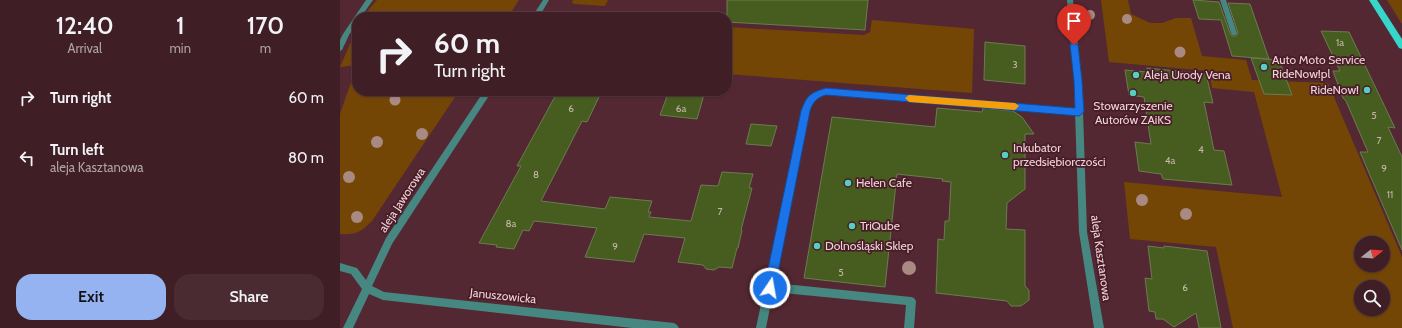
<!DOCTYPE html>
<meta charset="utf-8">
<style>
body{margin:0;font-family:Cabin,sans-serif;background:#4a2b32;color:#f1f3f6;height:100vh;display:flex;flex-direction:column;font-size:15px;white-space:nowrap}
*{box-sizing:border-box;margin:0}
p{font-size:13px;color:#ada2a7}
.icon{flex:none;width:22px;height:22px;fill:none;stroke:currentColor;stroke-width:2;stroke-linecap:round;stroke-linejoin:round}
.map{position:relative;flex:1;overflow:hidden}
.panel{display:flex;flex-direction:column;background:#3f1e26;width:340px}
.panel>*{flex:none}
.banner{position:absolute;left:12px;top:12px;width:380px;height:84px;border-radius:16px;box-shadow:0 1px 3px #0004,0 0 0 1px #583c43;background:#3f1e26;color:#f1f3f6;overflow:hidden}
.needle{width:26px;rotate:73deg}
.buttons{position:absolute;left:1014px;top:236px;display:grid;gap:8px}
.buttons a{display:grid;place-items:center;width:36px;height:36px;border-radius:50%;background:#3f1e26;box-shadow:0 1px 3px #0004,0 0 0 1px #583c43;font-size:20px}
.pin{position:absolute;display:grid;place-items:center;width:34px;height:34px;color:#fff;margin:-41px -17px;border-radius:50% 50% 50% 0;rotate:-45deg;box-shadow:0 0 4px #0007}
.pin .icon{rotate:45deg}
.me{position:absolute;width:44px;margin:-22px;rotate:12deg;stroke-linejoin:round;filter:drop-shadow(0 0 3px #0008)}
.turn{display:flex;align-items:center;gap:14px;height:84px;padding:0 16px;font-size:18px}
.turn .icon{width:52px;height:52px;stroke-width:2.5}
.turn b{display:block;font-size:28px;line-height:34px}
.eta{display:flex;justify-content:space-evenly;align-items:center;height:68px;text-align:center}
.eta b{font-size:24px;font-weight:600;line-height:28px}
.cta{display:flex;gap:8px;margin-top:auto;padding:8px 16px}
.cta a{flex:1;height:46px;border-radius:16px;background:#95b2f1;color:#111;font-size:16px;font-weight:600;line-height:46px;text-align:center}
.cta a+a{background:#4a2b32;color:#f1f3f6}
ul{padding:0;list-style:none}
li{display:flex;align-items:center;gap:12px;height:60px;padding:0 16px}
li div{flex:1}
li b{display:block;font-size:15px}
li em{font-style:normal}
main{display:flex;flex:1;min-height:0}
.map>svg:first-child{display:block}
.green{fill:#744606;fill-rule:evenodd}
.building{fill:#475d1f;stroke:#6a7c51}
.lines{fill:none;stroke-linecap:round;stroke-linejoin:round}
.service{fill:#468881;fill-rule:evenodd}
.minor{fill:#468881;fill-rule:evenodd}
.primary{fill:#34d7ca;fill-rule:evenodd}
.tree{fill:#a98a83}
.route{fill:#1a73e8;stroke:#114b97}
.slow{fill:#f59e0b}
.poi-dot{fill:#57cec2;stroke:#481d28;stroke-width:1.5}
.labels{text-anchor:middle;stroke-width:3.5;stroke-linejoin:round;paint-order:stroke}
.number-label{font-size:10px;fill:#c5b5a9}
.poi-label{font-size:12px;fill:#efd2d7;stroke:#481d28;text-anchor:start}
.street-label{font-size:12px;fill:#efd2d7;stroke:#481d28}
</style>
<main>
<section class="panel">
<div class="eta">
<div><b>12:40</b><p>Arrival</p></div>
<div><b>1</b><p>min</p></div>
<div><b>170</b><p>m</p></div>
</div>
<ul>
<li><svg class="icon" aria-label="right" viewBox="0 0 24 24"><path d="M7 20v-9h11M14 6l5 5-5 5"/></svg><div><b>Turn right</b></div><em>60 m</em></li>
<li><svg class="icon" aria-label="left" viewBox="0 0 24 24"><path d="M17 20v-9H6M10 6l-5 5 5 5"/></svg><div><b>Turn left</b><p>aleja Kasztanowa</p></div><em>80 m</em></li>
</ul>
<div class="cta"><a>Exit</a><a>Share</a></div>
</section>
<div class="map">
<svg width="1062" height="328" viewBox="0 0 1062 328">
<rect width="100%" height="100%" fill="#542832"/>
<path class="green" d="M 37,0 L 179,0 L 168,17 L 22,17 Z
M 233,0 L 268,0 L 265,6 L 234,4 L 232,2 Z
M 761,0 L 788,0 L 791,14 L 810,23 L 822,23 L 836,18 L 851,18 L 862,56 L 906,60 L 912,80 L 988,83 L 1062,257 L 1062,328 L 893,328 L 876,247 L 790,239 L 784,182 L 942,197 L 914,92 L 872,88 L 869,71 L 769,62 ZM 1021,243 L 1043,243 L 1043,265 L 1021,265 ZM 1021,287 L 1043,287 L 1043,309 L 1021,309 Z
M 1047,0 L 1062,0 L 1062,24 Z
M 532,20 L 634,29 L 632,93 L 387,74 L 387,27 L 524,35 L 530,32 Z
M 17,28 L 17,65 L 0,67 Z
M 17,65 L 17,91 L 119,91 L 32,221 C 21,232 16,235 0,234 L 0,114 Z"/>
<path class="building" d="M 387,0 L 528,0 L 525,30 L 387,22 Z
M 853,0 L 879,2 L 890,33 L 892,36 L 896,36 L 898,33 L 888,3 L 910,4 L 929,59 L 892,56 L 881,20 L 859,19 Z
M 981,31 L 1009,32 L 1055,128 L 1048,127 L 1062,157 L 1062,250 L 1020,152 L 1028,152 L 1006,101 L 1003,98 L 993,71 L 1000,71 Z
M 645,42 L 685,46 L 685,84 L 644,80 Z
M 911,58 L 939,60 L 952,95 L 924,94 Z
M 807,68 L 866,74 L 873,103 L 864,102 L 874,150 L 884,151 L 892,185 L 823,179 L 821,174 L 799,171 L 795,142 L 811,144 L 804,97 L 789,95 L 785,70 L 807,72 Z
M 218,91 L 258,91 L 256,95 L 260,95 L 247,122 L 242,121 L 201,201 L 265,209 L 270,197 L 312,201 L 308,212 L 311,212 L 309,217 L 351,221 L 361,185 L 378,186 L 382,172 L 413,174 L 409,188 L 412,188 L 401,230 L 402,230 L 398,248 L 397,248 L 392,268 L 379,267 L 374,270 L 366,269 L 363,265 L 338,262 L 345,238 L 304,234 L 294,262 L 245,257 L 257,228 L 194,221 L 189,231 L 183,230 L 174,249 L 156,247 L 157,245 L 139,243 L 181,166 L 177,166 Z
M 329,91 L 365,91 L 357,119 L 320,115 Z
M 597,108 L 642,112 L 643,108 L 673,111 L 682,117 L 694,134 L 685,134 L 685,189 L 667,203 L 666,229 L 685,230 L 685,286 L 689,290 L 689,300 L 681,306 L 671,306 L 667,301 L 596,293 L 598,239 L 604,240 L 605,221 L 609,221 L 611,182 L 602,181 L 603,179 L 557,174 L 545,287 L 464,278 L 492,117 L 595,127 Z
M 411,124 L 437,126 L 431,146 L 406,144 Z
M 808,246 L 824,248 L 824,246 L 867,251 L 881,328 L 859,328 L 856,313 L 834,327 L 823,319 L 816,319 L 815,312 L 809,311 L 805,278 L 812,279 Z"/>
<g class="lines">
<path class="service" d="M 26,0 L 33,0 L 21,17 L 17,17 L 17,22 L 9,35 L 2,50 L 0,51 L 0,40 L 3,34 Z
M 880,0 L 886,0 L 897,33 L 896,35 L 892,35 L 891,33 Z
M 387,63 L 392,64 L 393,66 L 392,68 L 387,69 Z
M 486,88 L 739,109 L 743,112 L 739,115 L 486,94 C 477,98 473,102 469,111 L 435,283 L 571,297 L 574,298 L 576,301 L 574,328 L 564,328 L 566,305 L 433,292 L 426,328 L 416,328 L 461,111 C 467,98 473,92 486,88 Z"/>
<path class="minor" d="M 203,0 L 209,0 L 199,17 L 192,17 Z
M 727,0 L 733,0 L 742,81 L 747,232 L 764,328 L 754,328 L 739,232 L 734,81 Z
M 144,91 L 152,91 L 52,244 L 32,286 L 44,292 L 334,323 L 337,325 L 339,328 L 292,328 L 43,300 L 29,294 L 13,328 L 3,328 L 22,289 L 11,274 L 0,271 L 0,263 L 17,268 L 26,280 L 46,238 Z"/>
<path class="primary" d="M 1029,0 L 1037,0 L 1062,39 L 1062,49 L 1059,48 Z"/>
</g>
<g class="tree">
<circle cx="750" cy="15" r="5"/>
<circle cx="787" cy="19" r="5"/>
<circle cx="840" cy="52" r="5.5"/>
<circle cx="55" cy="100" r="5.5"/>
<circle cx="82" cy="134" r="6"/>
<circle cx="37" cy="142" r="6"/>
<circle cx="9" cy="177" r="6"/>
<circle cx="802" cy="200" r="6"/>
<circle cx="846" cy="214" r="6"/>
<circle cx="17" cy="217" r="6"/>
<circle cx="569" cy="268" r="7"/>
</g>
<path class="route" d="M 734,42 L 738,45 L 742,81 L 744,112 L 739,116 L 486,95 C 476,98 473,102 470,111 L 435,288 L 433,291 L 430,292 L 426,291 L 424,288 L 461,111 C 467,95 470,93 486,88 L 735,108 L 734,81 L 730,45 Z"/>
<path class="slow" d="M 569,95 L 675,103 L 679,106 L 675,110 L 569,102 L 565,98 Z"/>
<g class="poi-dot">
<circle cx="924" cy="67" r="4"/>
<circle cx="796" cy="75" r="4"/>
<circle cx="1027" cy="90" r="4"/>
<circle cx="793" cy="93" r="4"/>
<circle cx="665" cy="155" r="4"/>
<circle cx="508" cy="183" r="4"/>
<circle cx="512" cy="226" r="4"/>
<circle cx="477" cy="246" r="4"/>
</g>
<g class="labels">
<g class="number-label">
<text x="1000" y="46">1a</text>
<text x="675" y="68">3</text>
<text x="231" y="112">6</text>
<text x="341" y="112">6a</text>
<text x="1034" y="119">5</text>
<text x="1039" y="144">7</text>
<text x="861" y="153">4</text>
<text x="830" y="164">4a</text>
<text x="1044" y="172">9</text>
<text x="196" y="178">8</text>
<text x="1050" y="198">11</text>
<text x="380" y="215">7</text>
<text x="171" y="227">8a</text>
<text x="275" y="250">9</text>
<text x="501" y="276">5</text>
<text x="845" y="291">6</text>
</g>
<g class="poi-label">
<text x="932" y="64">Auto Moto Service<tspan x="932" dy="14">RideNow!pl</tspan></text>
<text x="804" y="79">Aleja Urody Vena</text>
<text x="1019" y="94" text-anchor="end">RideNow!</text>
<text x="793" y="110" text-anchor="middle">Stowarzyszenie<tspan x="793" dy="14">Autorów ZAiKS</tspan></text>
<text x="673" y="152">Inkubator<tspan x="673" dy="14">przedsiębiorczości</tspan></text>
<text x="516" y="187">Helen Cafe</text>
<text x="520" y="230">TriQube</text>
<text x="485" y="250">Dolnośląski Sklep</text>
</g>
<g class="street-label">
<text transform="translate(62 200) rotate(-57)" y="4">aleja Jaworowa</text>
<text transform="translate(761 258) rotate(82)" y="4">aleja Kasztanowa</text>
<text transform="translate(163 296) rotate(6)" y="4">Januszowicka</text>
</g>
</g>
</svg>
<div class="buttons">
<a><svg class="needle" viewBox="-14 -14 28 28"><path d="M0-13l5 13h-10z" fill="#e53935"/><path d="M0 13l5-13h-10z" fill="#ada2a7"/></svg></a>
<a><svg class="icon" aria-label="search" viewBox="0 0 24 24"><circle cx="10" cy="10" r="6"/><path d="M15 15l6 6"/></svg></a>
</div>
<div class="pin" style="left:734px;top:45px;background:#d93025"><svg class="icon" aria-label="arrive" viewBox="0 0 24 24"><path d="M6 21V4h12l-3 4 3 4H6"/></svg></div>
<svg class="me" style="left:430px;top:288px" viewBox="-20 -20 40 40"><circle r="17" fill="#1a73e8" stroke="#fff" stroke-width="3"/><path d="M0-11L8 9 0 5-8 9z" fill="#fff"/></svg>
<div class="banner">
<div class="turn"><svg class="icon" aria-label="right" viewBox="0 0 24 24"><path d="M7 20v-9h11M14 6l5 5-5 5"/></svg><div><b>60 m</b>Turn right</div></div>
</div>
</div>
</main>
